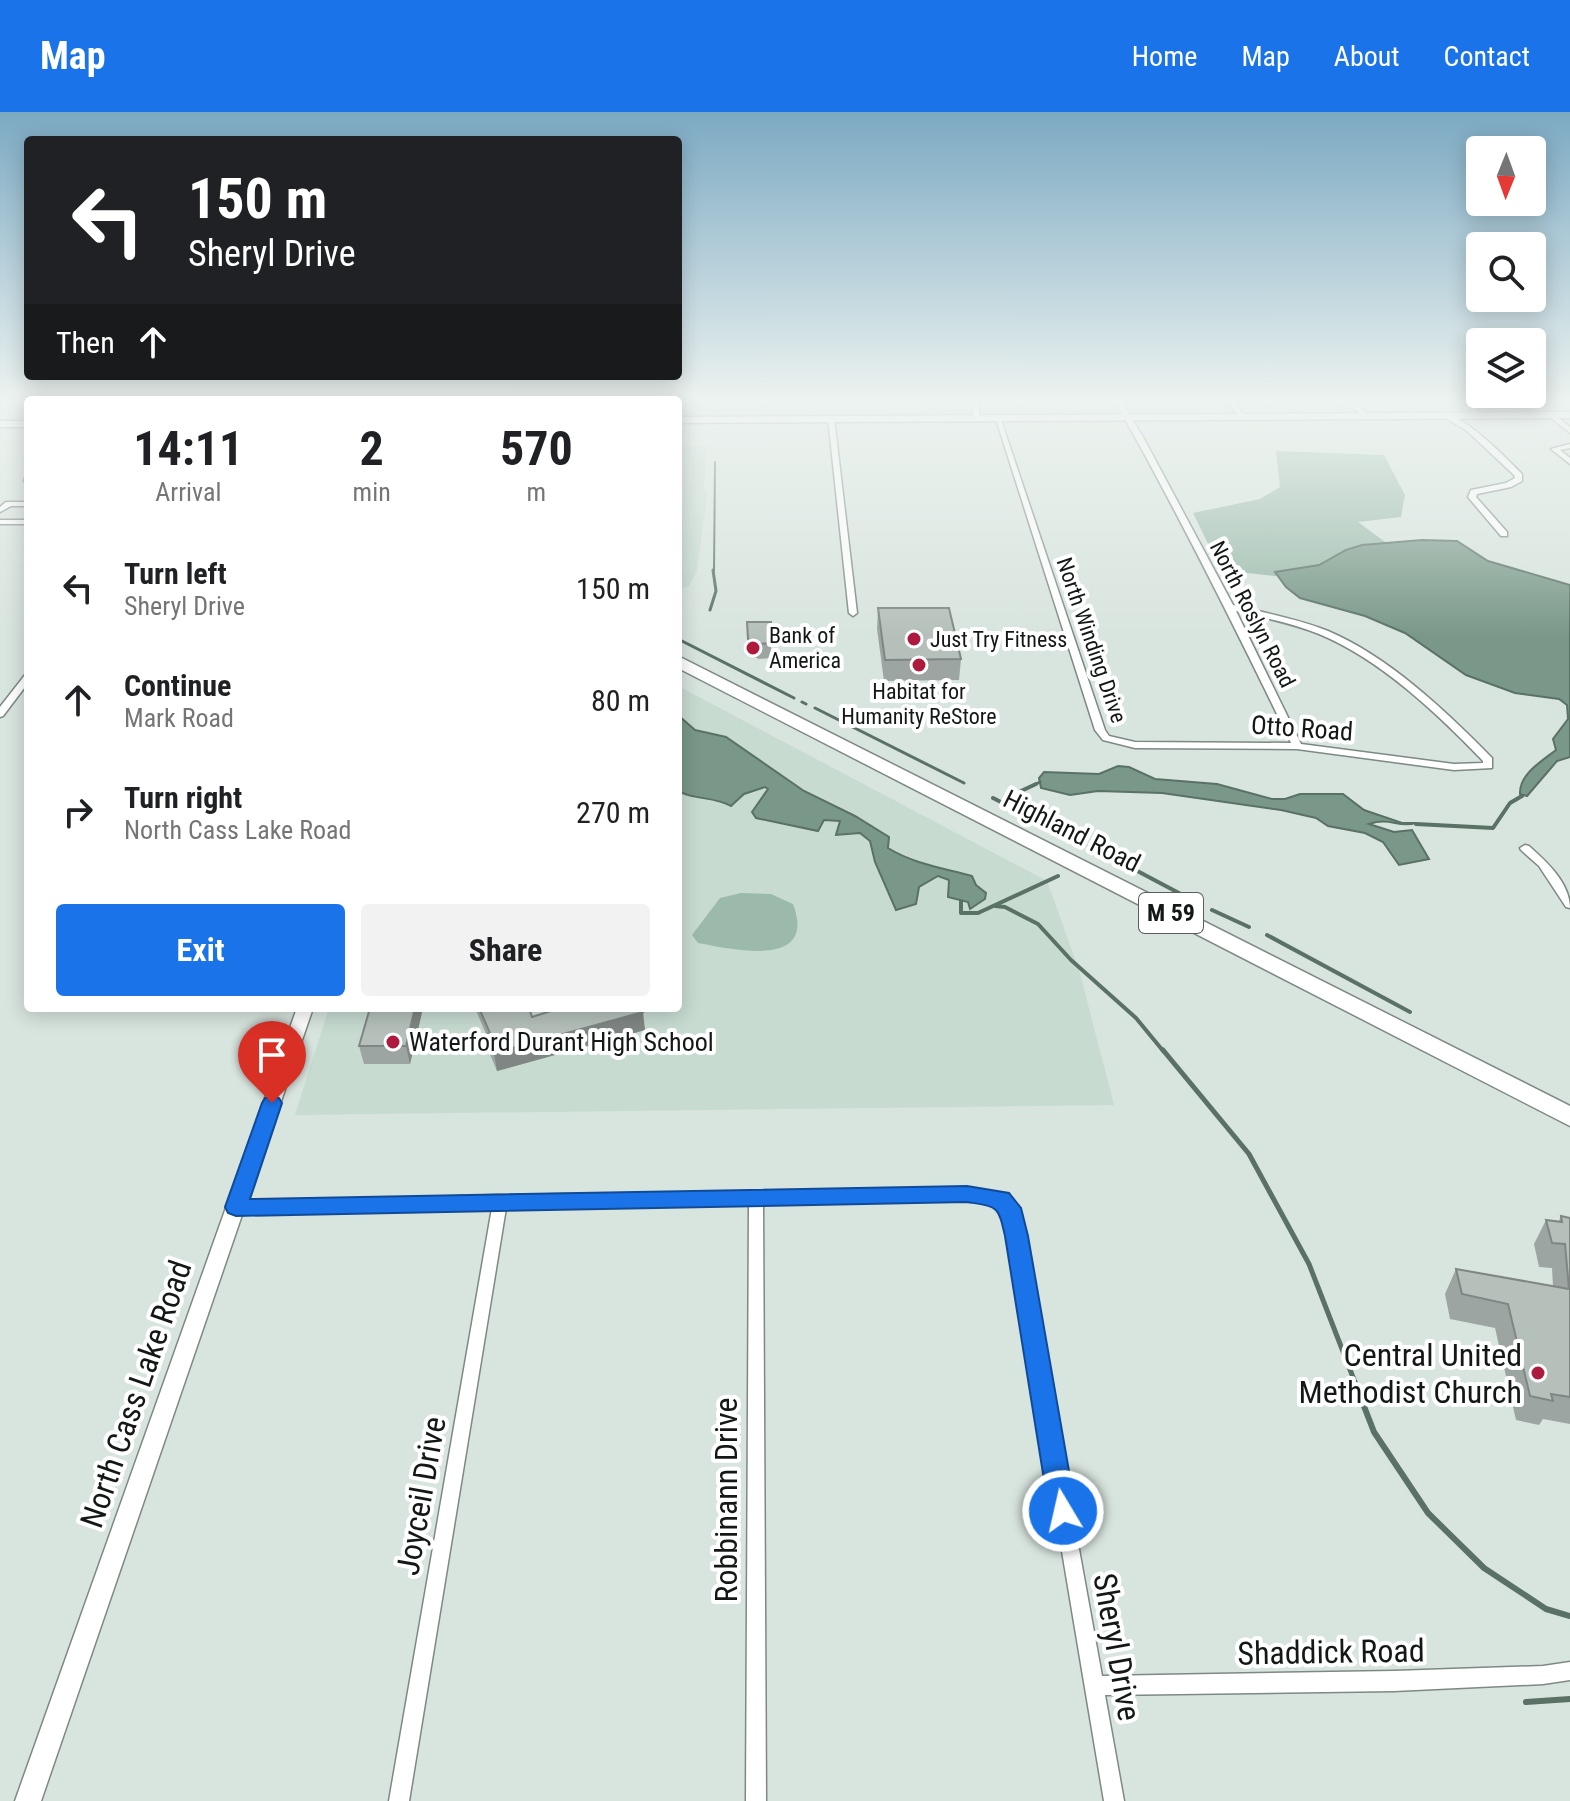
<!DOCTYPE html>
<style>
body{margin:0;font-family:"Roboto Condensed",sans-serif;background:#f2f2f2;color:#202124;height:100vh;display:flex;flex-direction:column;font-size:30px;white-space:nowrap}
*{box-sizing:border-box;margin:0}
p{font-size:26px;color:#757577}
.icon{flex:none;width:44px;height:44px;fill:none;stroke:currentColor;stroke-width:2;stroke-linecap:round;stroke-linejoin:round}
.map{position:relative;flex:1;overflow:hidden}
.sheet{position:absolute;left:24px;top:284px;width:658px;height:616px;display:flex;flex-direction:column;background:#fff;border-radius:8px;box-shadow:0 4px 20px #0003}
.sheet>*{flex:none}
.guide{position:absolute;left:24px;top:24px;width:658px;height:244px;border-radius:8px;box-shadow:0 4px 20px #0003;background:#202124;color:#fff;overflow:hidden}
.needle{width:52px;rotate:181deg}
.fabs{position:absolute;left:1466px;top:24px;display:grid;gap:16px}
.fabs a{display:grid;place-items:center;width:80px;height:80px;border-radius:8px;background:#fff;box-shadow:0 4px 20px #0003;font-size:40px}
.pin{position:absolute;display:grid;place-items:center;width:68px;height:68px;color:#fff;margin:-82px -34px;border-radius:50% 50% 50% 0;rotate:-45deg;box-shadow:0 0 8px #0007}
.pin .icon{rotate:45deg}
.me{position:absolute;width:88px;margin:-44px;rotate:351deg;stroke-linejoin:round;filter:drop-shadow(0 0 6px #0008)}
.turn{display:flex;align-items:center;gap:28px;height:168px;padding:0 32px;font-size:36px}
.turn .icon{width:104px;height:104px;stroke-width:2.5}
.turn b{display:block;font-size:56px;line-height:68px}
.then{display:flex;align-items:center;height:76px;padding:0 32px;background:#0003;gap:16px;font-size:30px}
.eta{display:flex;justify-content:space-evenly;align-items:center;height:136px;text-align:center}
.eta b{font-size:48px;font-weight:700;line-height:56px}
.cta{display:flex;gap:16px;margin-top:auto;padding:16px 32px}
.cta a{flex:1;height:92px;border-radius:8px;background:#1a73e8;color:#fff;font-size:32px;font-weight:700;line-height:92px;text-align:center}
.cta a+a{background:#f2f2f2;color:#202124}
ul{padding:0;list-style:none}
li{display:flex;align-items:center;gap:24px;height:112px;padding:0 32px}
li div{flex:1}
li b{display:block;font-size:30px}
li em{font-style:normal}
header{display:flex;align-items:center;gap:48px;box-sizing:border-box;height:112px;padding:0 40px;background:#1a73e8;color:#fff}
header strong{font-size:38px}
nav{display:flex;gap:44px;margin-inline-start:auto;font-size:28px}
.map>svg:first-child{display:block}
.built{fill:#c7dbd1}
.green{fill:#9bbaab}
.water{fill:#799889;stroke:#5a7166;stroke-width:2}
.lines{fill:none;stroke-linecap:round;stroke-linejoin:round}
.stream-far4{stroke:#5a7166;stroke-width:2}
.stream-far3{stroke:#5a7166;stroke-width:3}
.stream-far2{stroke:#5a7166;stroke-width:4}
.stream-far1{stroke:#5a7166;stroke-width:5}
.stream{stroke:#5a7166;stroke-width:6}
.street-casing{stroke:#7e8983;stroke-width:3}
.secondary-casing{stroke:#7e8983;stroke-width:3}
.highway-casing{stroke:#7e8983;stroke-width:3}
.street{fill:#fff;fill-rule:evenodd}
.secondary{fill:#fff;fill-rule:evenodd}
.highway{fill:#fff;fill-rule:evenodd}
.wall{fill:#9ca5a1}
.shaded-wall{fill:#7f8683}
.building{fill:#b5c0bb;stroke:#7f8683;stroke-width:2}
.route{fill:#1a73e8;stroke:#114b97;stroke-width:2}
.poi-dot{fill:#ae1a3e;stroke:#fff;stroke-width:3}
.labels{text-anchor:middle;stroke-width:8;stroke-linejoin:round;paint-order:stroke}
.far-street-label{font-size:22px;fill:#131715;stroke:#fff}
.far-poi-label{font-size:22px;fill:#131715;stroke:#fff;text-anchor:start}
.shield{fill:#fff;stroke:#5a5d5b;stroke-width:2}
.shield-label{font-size:24px;font-weight:bold;fill:#131715}
.street-label{font-size:26px;fill:#131715;stroke:#fff}
.poi-label{font-size:26px;fill:#131715;stroke:#fff;text-anchor:start}
.near-poi-label{font-size:32px;fill:#131715;stroke:#fff;text-anchor:end}
.near-street-label{font-size:32px;fill:#131715;stroke:#fff}
</style>
<header>
<strong>Map</strong>
<nav><a>Home</a><a>Map</a><a>About</a><a>Contact</a></nav>
</header>
<div class="map">
<svg width="1570" height="1689" viewBox="0 0 1570 1689">
<rect width="100%" height="100%" fill="#d8e4de"/>
<path class="built" d="M 678,289 L 1339,289 L 1348,298 L 678,304 Z
M 707,334 L 704,376 L 707,383 L 697,459 L 689,474 L 678,478 L 678,335 Z
M 678,574 L 1047,769 L 1079,858 L 1114,993 L 295,1003 L 329,896 L 678,896 Z"/>
<path class="green" d="M 1276,339 L 1384,343 L 1405,383 L 1401,405 L 1358,410 L 1396,438 L 1328,470 L 1221,458 L 1193,401 L 1260,387 L 1280,375 Z
M 741,781 L 771,782 L 793,792 C 818,858 731,837 698,831 L 692,823 L 720,786 Z"/>
<path class="water" d="M 1422,428 L 1457,429 L 1488,449 L 1570,473 L 1570,645 L 1557,649 L 1527,684 L 1520,682 C 1519,662 1542,649 1556,638 L 1553,627 L 1568,607 L 1567,593 L 1559,587 L 1515,581 L 1466,563 L 1405,521 L 1365,504 L 1300,486 L 1286,475 L 1275,460 L 1319,453 L 1346,438 L 1362,433 Z
M 679,604 L 695,618 L 726,625 L 804,679 L 855,704 L 889,725 L 888,736 C 914,752 943,756 972,764 L 976,773 L 986,781 L 985,787 L 970,797 L 968,790 L 948,785 L 949,768 L 938,764 L 919,775 L 916,792 L 896,798 L 875,750 L 870,729 L 860,721 L 836,723 L 840,709 L 824,708 L 818,719 L 756,706 L 752,700 L 768,677 L 765,675 L 744,682 L 731,694 C 714,684 690,688 678,678 Z
M 1118,654 L 1129,655 L 1155,667 L 1217,672 L 1272,687 L 1285,687 L 1300,682 L 1343,682 L 1364,698 L 1402,711 L 1416,711 C 1397,716 1391,705 1369,712 L 1394,720 L 1412,718 L 1429,747 L 1399,753 L 1383,730 L 1365,721 L 1328,714 L 1316,706 L 1281,698 L 1162,681 L 1098,679 L 1070,683 L 1041,676 L 1039,666 L 1044,660 L 1099,662 Z"/>
<g class="lines">
<path class="stream-far4" d="M 714,460 L 715,350"/>
<path class="stream-far3" d="M 710,498 L 716,479 L 713,458
M 678,527 L 794,586
M 802,590 L 806,592
M 815,596 L 964,671
M 1032,674 L 1040,670"/>
<path class="stream-far2" d="M 1019,680 L 1036,672
M 993,686 L 1063,722
M 1416,712 L 1493,716 L 1510,691 L 1522,684
M 1089,735 L 1107,745
M 1126,753 L 1194,789
M 961,789 L 961,801 L 978,801 L 1058,764
M 995,794 L 1005,795 L 1038,812 L 1071,848 L 1136,906 L 1164,940
M 1212,798 L 1249,815
M 1267,823 L 1410,900"/>
<path class="stream-far1" d="M 1163,938 L 1249,1042 L 1309,1152 L 1356,1273"/>
<path class="stream" d="M 1355,1271 L 1374,1320 L 1428,1401 L 1484,1456 L 1546,1497 L 1570,1504
M 1526,1590 L 1570,1587"/>
<g class="street-casing">
<path id="street" d="M 973,289 L 979,289 L 979,305 L 976,307 L 973,305 Z
M 1115,289 L 1121,289 L 1143,325 L 1233,493 C 1265,501 1298,507 1328,519 C 1389,545 1446,599 1492,646 L 1492,656 L 1454,658 L 1297,637 L 1135,636 L 1103,628 L 1095,618 L 995,304 L 1000,305 L 1105,618 L 1109,624 L 1135,630 L 1291,631 C 1235,515 1178,401 1115,289 ZM 1236,499 C 1264,506 1292,511 1319,522 C 1380,547 1438,602 1483,649 L 1483,651 L 1454,652 L 1301,632 Z
M 1227,289 L 1233,289 L 1245,304 L 1244,305 L 1240,305 Z
M 1346,289 L 1353,289 L 1368,303 L 1363,304 Z
M 1461,289 L 1468,289 L 1481,302 L 1481,304 L 1477,304 Z
M 1443,302 C 1467,305 1504,344 1522,362 L 1522,369 L 1511,375 L 1477,382 L 1476,385 L 1507,420 L 1507,424 L 1501,424 L 1468,385 L 1471,378 L 1506,371 L 1515,366 L 1514,363 L 1467,319 L 1443,304 Z
M 1549,302 L 1553,302 L 1570,315 L 1570,321 L 1549,304 Z
M 831,304 L 834,306 L 857,501 L 853,504 L 849,501 L 828,306 Z
M 1570,332 L 1570,336 L 1560,338 L 1570,346 L 1570,352 L 1551,337 Z
M 25,366 L 28,366 L 28,371 L 24,369 Z
M 6,390 L 28,390 L 28,394 L 11,394 L 0,400 L 0,395 Z
M 0,408 L 28,408 L 28,412 L 0,412 Z
M 28,562 L 28,571 L 3,604 L 0,605 L 0,595 L 25,563 Z
M 1525,733 L 1529,734 C 1546,749 1570,771 1570,796 L 1566,795 L 1539,754 L 1521,738 L 1520,736 Z
M 967,1077 C 997,1079 1011,1081 1020,1112 L 1102,1564 L 1394,1559 L 1543,1554 L 1570,1550 L 1570,1568 L 1543,1572 L 1394,1579 L 1105,1583 L 1124,1689 L 1104,1689 L 1009,1124 C 1002,1094 998,1090 967,1087 L 763,1091 L 766,1689 L 746,1689 L 749,1091 L 506,1096 L 409,1689 L 389,1689 L 492,1096 L 236,1101 L 231,1099 L 229,1095 L 231,1091 L 500,1083 Z"/>
</g>
<g class="secondary-casing">
<path id="secondary" d="M 1570,300 L 1570,306 L 678,311 L 678,305 Z
M 0,309 L 28,309 L 28,315 L 0,315 Z
M 297,896 L 313,896 L 41,1689 L 15,1689 Z"/>
</g>
<g class="highway-casing">
<path id="highway" d="M 678,544 L 1570,994 L 1570,1014 L 678,556 Z"/>
</g>
<use href="#street" class="street"/>
<use href="#secondary" class="secondary"/>
<use href="#highway" class="highway"/>
</g>
<path class="wall" d="M 878,496 L 961,547 L 959,568 L 884,569 L 877,517 Z
M 747,510 L 771,510 L 771,546 L 759,547 L 748,542 Z
M 370,896 L 423,896 L 410,952 L 364,952 L 359,934 Z
M 475,896 L 529,896 L 532,905 L 549,900 L 547,896 L 641,896 L 645,918 L 497,959 L 489,940 L 487,924 Z
M 1561,1104 L 1570,1106 L 1570,1312 L 1543,1307 L 1539,1313 L 1516,1308 L 1495,1216 L 1450,1207 L 1445,1182 L 1456,1157 L 1553,1174 L 1552,1156 L 1539,1155 L 1534,1132 L 1546,1108 L 1559,1109 Z"/>
<path class="shaded-wall" d="M 415,896 L 423,896 L 410,952 L 406,934 Z
M 643,900 L 645,918 L 497,959 L 494,941 Z"/>
<path class="building" d="M 878,496 L 949,496 L 961,547 L 885,548 Z
M 747,510 L 771,510 L 771,531 L 759,532 L 748,527 Z
M 370,896 L 415,896 L 406,934 L 359,934 Z
M 479,896 L 529,896 L 532,905 L 554,898 L 553,896 L 641,896 L 643,900 L 494,941 L 486,922 L 490,921 Z
M 1561,1104 L 1570,1106 L 1570,1285 L 1551,1282 L 1553,1289 L 1530,1284 L 1508,1192 L 1462,1182 L 1456,1157 L 1569,1177 L 1565,1132 L 1552,1131 L 1546,1108 L 1562,1110 Z"/>
<linearGradient id="sky" x2="0" y2="1"><stop stop-color="#7ba9c2"/><stop offset="0.55" stop-color="#edf3f0"/><stop offset="1" stop-color="#edf3f0" stop-opacity="0"/></linearGradient>
<rect width="1570" height="525" fill="url(#sky)"/>
<path class="route" d="M 272,984 L 279,986 L 282,991 L 250,1087 L 967,1074 L 1009,1081 L 1021,1096 L 1028,1124 L 1076,1399 L 1072,1408 L 1063,1412 L 1053,1408 L 1049,1399 L 1005,1124 C 998,1093 998,1095 967,1090 L 236,1104 L 228,1101 L 225,1095 L 262,991 L 265,986 Z"/>
<g class="poi-dot">
<circle cx="914" cy="527" r="8"/>
<circle cx="753" cy="536" r="8"/>
<circle cx="919" cy="553" r="8"/>
<circle cx="393" cy="930" r="8"/>
<circle cx="1538" cy="1261" r="8"/>
</g>
<g class="labels">
<g class="far-street-label">
<text transform="translate(1253 502) rotate(63)" y="8">North Roslyn Road</text>
<text transform="translate(1092 528) rotate(71)" y="8">North Winding Drive</text>
</g>
<g class="far-poi-label">
<text x="769" y="531">Bank of<tspan x="769" dy="25">America</tspan></text>
<text x="930" y="535">Just Try Fitness</text>
<text x="919" y="587" text-anchor="middle">Habitat for<tspan x="919" dy="25">Humanity ReStore</tspan></text>
</g>
<rect class="shield" x="1139" y="781" width="64" height="40" rx="6"/>
<g class="shield-label">
<text x="1171" y="809">M 59</text>
</g>
<g class="street-label">
<text transform="translate(1302 616) rotate(4)" y="9">Otto Road</text>
<text transform="translate(1072 719) rotate(27)" y="9">Highland Road</text>
</g>
<g class="poi-label">
<text x="409" y="939">Waterford Durant High School</text>
</g>
<g class="near-poi-label">
<text x="1522" y="1254">Central United<tspan x="1522" dy="37">Methodist Church</tspan></text>
</g>
<g class="near-street-label">
<text transform="translate(136 1282) rotate(-71)" y="11">North Cass Lake Road</text>
<text transform="translate(421 1384) rotate(-80)" y="11">Joyceil Drive</text>
<text transform="translate(726 1388) rotate(-90)" y="11">Robbinann Drive</text>
<text transform="translate(1117 1535) rotate(80)" y="11">Sheryl Drive</text>
<text transform="translate(1331 1540) rotate(-1)" y="11">Shaddick Road</text>
</g>
</g>
</svg>
<div class="fabs">
<a><svg class="needle" viewBox="-14 -14 28 28"><path d="M0-13l5 13h-10z" fill="#e53935"/><path d="M0 13l5-13h-10z" fill="#757577"/></svg></a>
<a><svg class="icon" aria-label="search" viewBox="0 0 24 24"><circle cx="10" cy="10" r="6"/><path d="M15 15l6 6"/></svg></a>
<a><svg class="icon" aria-label="layers" viewBox="0 0 24 24"><path d="M12 4l9 5-9 5-9-5zM3 14l9 5 9-5"/></svg></a>
</div>
<div class="pin" style="left:272px;top:991px;background:#d93025"><svg class="icon" aria-label="arrive" viewBox="0 0 24 24"><path d="M6 21V4h12l-3 4 3 4H6"/></svg></div>
<svg class="me" style="left:1063px;top:1399px" viewBox="-20 -20 40 40"><circle r="17" fill="#1a73e8" stroke="#fff" stroke-width="3"/><path d="M0-11L8 9 0 5-8 9z" fill="#fff"/></svg>
<div class="guide">
<div class="turn"><svg class="icon" aria-label="left" viewBox="0 0 24 24"><path d="M17 20v-9H6M10 6l-5 5 5 5"/></svg><div><b>150 m</b>Sheryl Drive</div></div>
<div class="then">Then<svg class="icon" aria-label="ahead" viewBox="0 0 24 24"><path d="M12 20V5M6 11l6-6 6 6"/></svg></div>
</div>
<section class="sheet">
<div class="eta">
<div><b>14:11</b><p>Arrival</p></div>
<div><b>2</b><p>min</p></div>
<div><b>570</b><p>m</p></div>
</div>
<ul>
<li><svg class="icon" aria-label="left" viewBox="0 0 24 24"><path d="M17 20v-9H6M10 6l-5 5 5 5"/></svg><div><b>Turn left</b><p>Sheryl Drive</p></div><em>150 m</em></li>
<li><svg class="icon" aria-label="ahead" viewBox="0 0 24 24"><path d="M12 20V5M6 11l6-6 6 6"/></svg><div><b>Continue</b><p>Mark Road</p></div><em>80 m</em></li>
<li><svg class="icon" aria-label="right" viewBox="0 0 24 24"><path d="M7 20v-9h11M14 6l5 5-5 5"/></svg><div><b>Turn right</b><p>North Cass Lake Road</p></div><em>270 m</em></li>
</ul>
<div class="cta"><a>Exit</a><a>Share</a></div>
</section>
</div>
